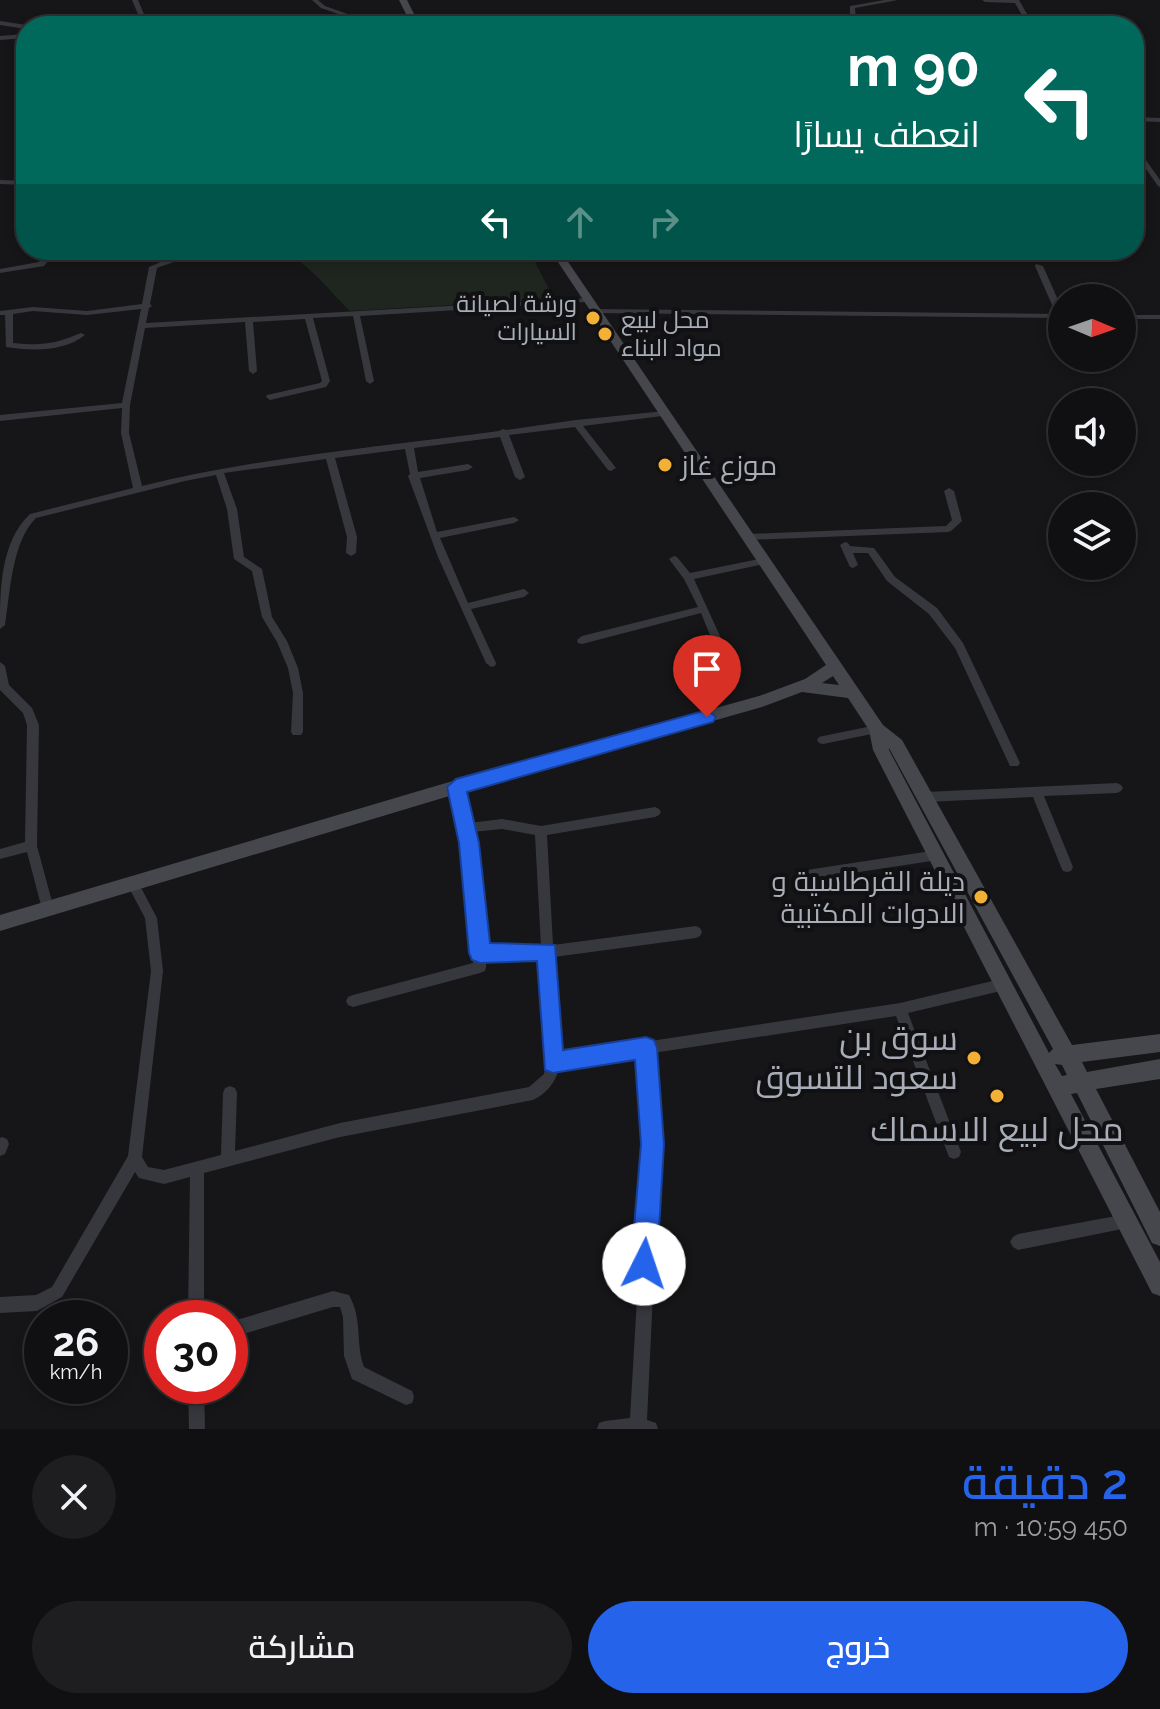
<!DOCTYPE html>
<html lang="ar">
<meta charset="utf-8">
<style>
body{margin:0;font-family:Raleway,Cairo,sans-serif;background:#1e1e20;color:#f1f3f6;direction:rtl;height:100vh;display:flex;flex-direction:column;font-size:30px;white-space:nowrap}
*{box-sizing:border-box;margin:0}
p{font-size:26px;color:#9c9d9f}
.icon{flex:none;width:44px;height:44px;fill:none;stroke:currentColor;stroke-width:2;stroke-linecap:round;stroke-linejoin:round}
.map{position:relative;height:1429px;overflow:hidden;direction:ltr}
.details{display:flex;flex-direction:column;background:#101012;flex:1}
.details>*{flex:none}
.hud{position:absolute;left:16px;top:16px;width:1128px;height:244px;border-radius:32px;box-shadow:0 4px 12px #0003,0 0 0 2px #303032;direction:rtl;background:#00695c;color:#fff;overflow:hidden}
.needle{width:52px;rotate:92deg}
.buttons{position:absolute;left:1048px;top:284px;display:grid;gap:16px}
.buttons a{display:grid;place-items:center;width:88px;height:88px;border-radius:50%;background:#101012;box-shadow:0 4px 12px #0003,0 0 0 2px #303032;font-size:40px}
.speed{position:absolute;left:24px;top:1300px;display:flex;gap:16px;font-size:40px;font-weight:700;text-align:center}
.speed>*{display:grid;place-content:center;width:104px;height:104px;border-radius:50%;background:#101012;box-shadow:0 4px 12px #0003,0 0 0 2px #303032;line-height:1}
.speed small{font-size:20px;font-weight:400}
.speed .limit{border:12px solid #d22;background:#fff;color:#111}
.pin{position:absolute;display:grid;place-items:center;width:68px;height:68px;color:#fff;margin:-82px -34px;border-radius:50% 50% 50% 0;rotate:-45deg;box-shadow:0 0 8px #0007}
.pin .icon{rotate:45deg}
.me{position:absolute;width:88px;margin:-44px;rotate:4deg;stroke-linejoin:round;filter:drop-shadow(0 0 6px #0008)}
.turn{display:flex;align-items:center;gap:28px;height:168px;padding:0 32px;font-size:36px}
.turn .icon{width:104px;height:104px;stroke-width:2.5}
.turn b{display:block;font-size:56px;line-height:68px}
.lanes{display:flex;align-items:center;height:76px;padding:0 32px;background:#0003;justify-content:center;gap:40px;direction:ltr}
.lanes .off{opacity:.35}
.round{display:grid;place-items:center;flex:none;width:84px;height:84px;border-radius:42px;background:#1e1e20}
.head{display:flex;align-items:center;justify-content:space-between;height:136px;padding:0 32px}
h1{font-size:48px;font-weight:600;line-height:60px;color:#2563eb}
.cta{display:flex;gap:16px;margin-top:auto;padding:16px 32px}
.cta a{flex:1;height:92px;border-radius:48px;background:#2563eb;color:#fff;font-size:32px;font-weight:600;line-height:92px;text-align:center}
.cta a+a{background:#1e1e20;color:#f1f3f6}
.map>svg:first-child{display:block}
.green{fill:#1e261f}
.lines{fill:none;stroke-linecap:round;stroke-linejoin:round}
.street{fill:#37383d;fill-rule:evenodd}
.secondary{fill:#45474d;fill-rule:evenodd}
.route{fill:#2563eb;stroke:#184099;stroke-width:2}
.poi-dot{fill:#f2b134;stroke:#111113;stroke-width:3}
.labels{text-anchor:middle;stroke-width:8;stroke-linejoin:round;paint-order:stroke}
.far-poi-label{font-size:24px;fill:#a8adb8;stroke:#111113;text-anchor:end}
.poi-label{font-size:28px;fill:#a8adb8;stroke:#111113;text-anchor:start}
.near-poi-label{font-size:34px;fill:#a8adb8;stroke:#111113;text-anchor:end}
</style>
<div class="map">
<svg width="1160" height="1429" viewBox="0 0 1160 1429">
<rect width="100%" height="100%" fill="#161618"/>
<path class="green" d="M 275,250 L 529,250 L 554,299 L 350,311 C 329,291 304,256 275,250 Z"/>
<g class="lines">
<path class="street" d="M 132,0 L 138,0 L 149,26 L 143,26 Z
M 312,0 L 318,0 L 325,6 L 381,26 L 373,26 L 321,8 Z
M 885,0 L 898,0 L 855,8 L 856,20 L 853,22 L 850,20 L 850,6 Z
M 982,0 L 1019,0 L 1034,26 L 1028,26 L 1015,3 L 985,2 Z
M 0,21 L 26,25 L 28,26 L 26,26 L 26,29 L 0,25 Z
M 26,34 L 26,38 L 0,40 L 0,36 Z
M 1134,117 L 1160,118 L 1160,122 L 1134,121 Z
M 1134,145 L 1136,146 L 1160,180 L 1160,187 L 1158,186 L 1134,152 Z
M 0,180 L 26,181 L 26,185 L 0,184 Z
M 49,250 L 57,250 L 44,266 L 0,273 L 0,269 L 39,262 Z
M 176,250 L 184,250 L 182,259 L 157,268 L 150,304 L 152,306 L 149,308 L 146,323 L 589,298 L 589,302 L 586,302 L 360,316 L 374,381 L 370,384 L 366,381 L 353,316 L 313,318 L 330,381 L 326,387 L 270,400 L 266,397 L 267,395 L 320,383 L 322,381 L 305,319 L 253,322 L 257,371 L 253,374 L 249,371 L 245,322 L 145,328 L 130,405 L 129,433 L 142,486 C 259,457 380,447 499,431 L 503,429 L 506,430 L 576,420 L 665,411 L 665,415 L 662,416 L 583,426 L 616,468 L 611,471 L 608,470 L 575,427 L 509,435 L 525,477 L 520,480 L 515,477 L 500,437 L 414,448 L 418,472 L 468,464 L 473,467 L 468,470 L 420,478 L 437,532 L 514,517 L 519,520 L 514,523 L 440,538 L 468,603 L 524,589 L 529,593 L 524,597 L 471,609 L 496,663 L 495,666 L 491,667 L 486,663 L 438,557 L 408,476 L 410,474 L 405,449 L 335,458 L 357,537 L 356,553 L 351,556 L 346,553 L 347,537 L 326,459 L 224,473 L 237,509 L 244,557 L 262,569 L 272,617 L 287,641 L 298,668 L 303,693 L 303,732 L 301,735 L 293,735 L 291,732 L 293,693 L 288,668 L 277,642 L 262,617 L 252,571 L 234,559 L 227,509 L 216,475 L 185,481 L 36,518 C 12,541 10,593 5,625 L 0,629 C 0,591 0,542 30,514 L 133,488 L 121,433 L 122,408 L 0,421 L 0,415 L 122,403 L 141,309 L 87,315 L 33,311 L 13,314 L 13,343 C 43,346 54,344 81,333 L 85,335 C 63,352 33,351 6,347 L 5,315 L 0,315 L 0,311 L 33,307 L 87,311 L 142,304 L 149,267 L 175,256 Z
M 560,250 L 574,250 L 557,255 L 553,253 Z
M 1036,264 L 1043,266 L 1062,309 L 1062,318 L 593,313 L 589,311 L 593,309 L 1056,314 L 1035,266 Z
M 1122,315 L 1160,315 L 1160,319 L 1122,319 Z
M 949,488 L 954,491 L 962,521 L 951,531 L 948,532 L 748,540 L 743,537 L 748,534 L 946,526 L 952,520 L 944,491 Z
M 845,542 L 848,543 L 850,546 L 874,548 L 895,577 L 937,608 L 963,643 L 1020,763 L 1018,766 L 1010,766 L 955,648 L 929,614 L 887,581 L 868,553 L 853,553 L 858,565 L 853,568 L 850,567 L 840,545 Z
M 674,556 L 677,557 L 690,573 L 764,558 L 769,561 L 764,564 L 694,579 L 725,647 L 724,650 L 716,650 L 701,613 L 582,644 L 578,643 L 577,640 L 582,636 L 698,607 L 684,579 L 669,559 Z
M 0,662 L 5,666 L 9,685 L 32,708 L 39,725 L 37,846 L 54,909 L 52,913 L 48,914 L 44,913 L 42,909 L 27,852 L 0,859 L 0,849 L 25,842 L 27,725 L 23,713 L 0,690 Z
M 877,725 L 881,726 L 883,729 L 881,732 L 877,733 L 823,744 L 819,743 L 817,740 L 819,737 L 823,736 Z
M 456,782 L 460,784 L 462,787 L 469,823 L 502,819 L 541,826 L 655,807 L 659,809 L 661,812 L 659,815 L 655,817 L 547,835 L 553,945 L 696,926 L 700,928 L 702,932 L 700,936 L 696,938 L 554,957 L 559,1055 L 900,1003 L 1005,978 L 1010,980 L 1012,984 L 1010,988 L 1005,990 L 908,1013 L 961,1152 L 959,1157 L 954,1159 L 949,1157 L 896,1016 L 653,1053 L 660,1144 L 647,1420 L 656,1423 L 658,1429 L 597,1429 L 599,1423 L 605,1421 L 630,1418 L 646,1144 L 640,1055 L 559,1068 C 556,1082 546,1094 533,1100 L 340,1137 L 204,1173 L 204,1318 L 188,1318 L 190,1177 L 164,1184 L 139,1178 L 135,1172 L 62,1297 L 37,1311 L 0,1313 L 0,1297 L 36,1295 L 52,1287 L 128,1156 L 151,971 L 145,918 L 127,884 L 129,880 L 133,879 L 137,880 L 157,918 L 163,971 L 142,1157 L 148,1167 L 164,1170 L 221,1155 L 223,1093 L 225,1088 L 230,1086 L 235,1088 L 237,1093 L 235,1151 L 340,1123 L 529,1087 L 544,1074 L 546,1062 L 541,958 L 486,959 L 486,967 L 485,971 L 480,973 L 353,1007 L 348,1005 L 346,1001 L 348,997 L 353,995 L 473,963 L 465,858 L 450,787 L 452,784 ZM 502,829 L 535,835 L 541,946 L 485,947 L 477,858 L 472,832 Z
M 1117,783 L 1121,785 L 1123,788 L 1121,791 L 1117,793 L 1044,796 L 1073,867 L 1071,871 L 1067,872 L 1063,871 L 1061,867 L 1033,797 L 925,802 L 921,800 L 919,797 L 921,794 L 925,792 Z
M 938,850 L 942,851 L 944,855 L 942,859 L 938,860 L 813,879 L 809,878 L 807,874 L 809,870 L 813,869 Z
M 2,1137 L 7,1139 L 9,1144 L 5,1154 L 0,1156 L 0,1138 Z
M 1127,1214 L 1132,1216 L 1134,1221 L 1132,1226 L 1127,1228 L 1018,1250 L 1013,1247 L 1010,1242 L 1013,1237 L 1018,1234 Z
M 333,1291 L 349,1295 C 363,1320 355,1342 364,1367 L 412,1391 L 414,1397 L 412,1403 L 406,1405 L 352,1379 L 344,1356 L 343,1317 L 340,1307 L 333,1307 L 230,1338 L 230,1322 Z
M 188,1386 L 204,1386 L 205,1429 L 189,1429 Z"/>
<path class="secondary" d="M 399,0 L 407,0 L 420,26 L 412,26 Z
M 550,250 L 560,250 L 883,725 L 902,740 L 1072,1045 L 1160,1034 L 1160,1052 L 1082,1062 L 1087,1072 L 1160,1059 L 1160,1079 L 1096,1089 L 1160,1212 L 1160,1246 L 1152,1243 L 1077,1093 L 1071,1094 L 1160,1262 L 1160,1296 L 1152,1293 L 873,750 L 869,730 L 848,698 L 802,692 L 762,707 L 456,794 L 0,931 L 0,915 L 456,780 L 759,696 L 805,679 L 826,665 ZM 833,676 L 839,685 L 822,683 ZM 889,748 L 1053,1049 L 1049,1053 L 889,750 ZM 1055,1064 L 1062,1065 L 1067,1075 L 1062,1076 Z"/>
</g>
<path class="route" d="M 707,710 L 716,717 L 713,722 L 467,792 L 479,843 L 490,943 L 555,945 L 563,1050 L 646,1037 L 654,1040 L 657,1048 L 664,1144 L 657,1264 L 653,1273 L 644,1276 L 635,1273 L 631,1264 L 641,1144 L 635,1060 L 553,1073 L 545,1070 L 537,961 L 480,963 L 472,960 L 469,953 L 459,843 L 447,787 L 456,779 Z"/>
<g class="poi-dot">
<circle cx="593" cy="318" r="8"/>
<circle cx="605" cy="334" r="8"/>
<circle cx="665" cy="465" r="8"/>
<circle cx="981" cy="897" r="8"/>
<circle cx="974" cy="1058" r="8"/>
<circle cx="997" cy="1096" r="8"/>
</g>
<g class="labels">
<g class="far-poi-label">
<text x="577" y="312">ورشة لصيانة<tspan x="577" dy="28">السيارات</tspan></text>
<text x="621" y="328" text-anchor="start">محل لبيع<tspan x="621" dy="28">مواد البناء</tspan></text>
</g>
<g class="poi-label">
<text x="681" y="475">موزع غاز</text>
<text x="965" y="891" text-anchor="end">ديلة القرطاسية و<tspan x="965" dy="32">الادوات المكتبية</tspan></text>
</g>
<g class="near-poi-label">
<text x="958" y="1050">سوق بن<tspan x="958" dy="39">سعود للتسوق</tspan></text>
<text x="997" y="1141" text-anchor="middle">محل لبيع الاسماك</text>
</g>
</g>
</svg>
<div class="buttons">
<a><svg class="needle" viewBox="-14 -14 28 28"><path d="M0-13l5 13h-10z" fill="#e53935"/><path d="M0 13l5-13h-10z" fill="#9c9d9f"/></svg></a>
<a><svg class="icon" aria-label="sound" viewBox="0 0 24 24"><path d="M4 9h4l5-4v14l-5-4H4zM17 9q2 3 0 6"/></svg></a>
<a><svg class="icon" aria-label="layers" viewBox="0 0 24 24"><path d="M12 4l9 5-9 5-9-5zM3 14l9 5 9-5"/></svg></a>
</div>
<div class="speed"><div>26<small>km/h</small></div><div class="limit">30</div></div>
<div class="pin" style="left:707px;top:717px;background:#d93025"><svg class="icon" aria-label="arrive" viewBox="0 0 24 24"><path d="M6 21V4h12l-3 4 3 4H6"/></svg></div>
<svg class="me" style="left:644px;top:1264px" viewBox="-20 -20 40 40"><circle r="19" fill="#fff"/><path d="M0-13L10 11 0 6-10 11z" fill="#2563eb"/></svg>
<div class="hud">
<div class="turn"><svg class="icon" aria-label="left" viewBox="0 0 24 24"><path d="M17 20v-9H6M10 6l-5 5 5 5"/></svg><div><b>90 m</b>انعطف يسارًا</div></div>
<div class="lanes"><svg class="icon" aria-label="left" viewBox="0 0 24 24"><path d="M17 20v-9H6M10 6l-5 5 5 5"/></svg><svg class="icon off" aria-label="ahead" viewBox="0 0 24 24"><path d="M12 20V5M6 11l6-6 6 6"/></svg><svg class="icon off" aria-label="right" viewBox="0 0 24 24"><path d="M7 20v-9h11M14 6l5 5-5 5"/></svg></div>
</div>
</div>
<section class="details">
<div class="head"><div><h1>2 دقيقة</h1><p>450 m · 10:59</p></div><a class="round"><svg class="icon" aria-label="close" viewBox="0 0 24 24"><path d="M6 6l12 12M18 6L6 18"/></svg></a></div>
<div class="cta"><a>خروج</a><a>مشاركة</a></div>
</section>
